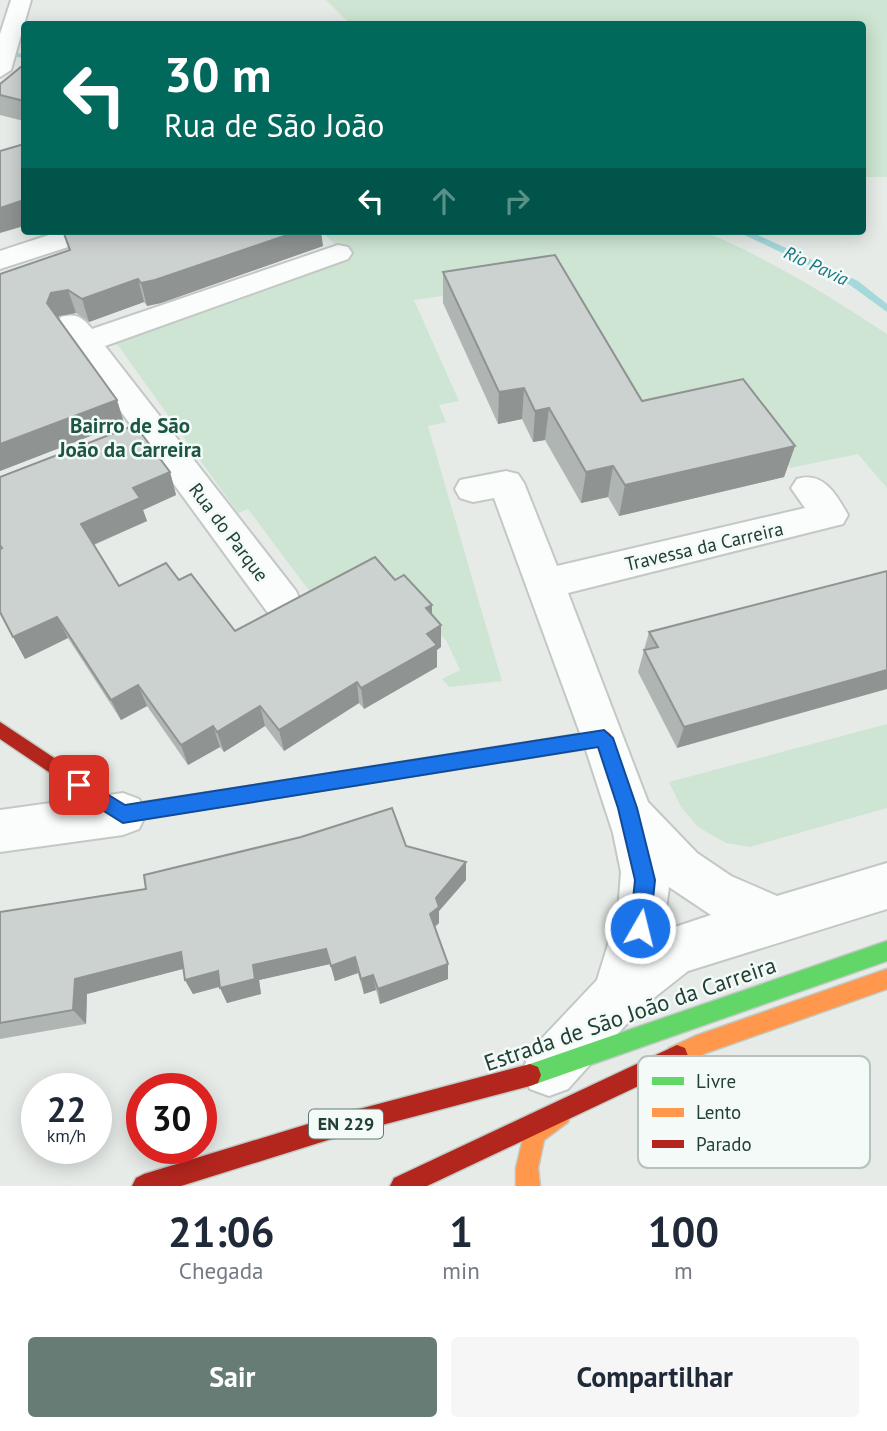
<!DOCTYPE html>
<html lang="pt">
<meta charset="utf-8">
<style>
body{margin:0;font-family:"PT Sans",sans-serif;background:#f6f6f7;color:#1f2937;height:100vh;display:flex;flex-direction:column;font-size:26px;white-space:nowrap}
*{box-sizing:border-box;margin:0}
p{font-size:23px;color:#747a83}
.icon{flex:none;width:38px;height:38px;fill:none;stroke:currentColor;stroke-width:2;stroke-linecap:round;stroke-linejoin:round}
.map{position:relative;height:1186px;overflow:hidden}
.sheet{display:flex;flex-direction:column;background:#fff;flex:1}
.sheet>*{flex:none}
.hud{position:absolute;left:21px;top:21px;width:845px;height:214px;border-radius:7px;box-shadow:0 4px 18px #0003;background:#00695c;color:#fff;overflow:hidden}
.speed{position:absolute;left:21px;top:1073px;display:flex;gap:14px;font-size:35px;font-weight:700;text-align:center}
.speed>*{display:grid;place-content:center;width:91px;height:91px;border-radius:50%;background:#fff;box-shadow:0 4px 18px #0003;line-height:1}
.speed small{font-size:18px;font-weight:400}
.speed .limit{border:10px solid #d22;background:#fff;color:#111}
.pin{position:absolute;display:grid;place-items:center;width:60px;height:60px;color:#fff;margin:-30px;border-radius:14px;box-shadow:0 4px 10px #0006}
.me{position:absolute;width:77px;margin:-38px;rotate:8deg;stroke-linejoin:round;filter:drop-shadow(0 0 5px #0008)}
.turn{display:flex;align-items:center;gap:24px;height:147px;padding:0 28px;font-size:32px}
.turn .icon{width:91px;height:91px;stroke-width:2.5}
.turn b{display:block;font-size:49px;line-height:60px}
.lanes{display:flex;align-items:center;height:66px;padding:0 28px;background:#0003;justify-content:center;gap:35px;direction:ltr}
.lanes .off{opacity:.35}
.eta{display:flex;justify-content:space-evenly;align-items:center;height:119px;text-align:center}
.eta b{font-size:42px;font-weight:700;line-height:49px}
.cta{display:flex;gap:14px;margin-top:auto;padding:14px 28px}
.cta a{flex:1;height:80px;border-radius:7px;background:#667c74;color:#fff;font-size:28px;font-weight:700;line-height:80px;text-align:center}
.cta a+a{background:#f6f6f7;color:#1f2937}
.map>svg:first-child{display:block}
.green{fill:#cee5d3}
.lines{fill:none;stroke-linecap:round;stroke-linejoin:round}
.stream{fill:#a4d8db;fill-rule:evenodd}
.street-casing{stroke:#c3c8c5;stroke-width:4}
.fast-casing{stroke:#c1c9c5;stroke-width:3}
.slow-casing{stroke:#c1c9c5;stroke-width:3}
.jam-casing{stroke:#c1c9c5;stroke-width:3}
.street{fill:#fbfcfc;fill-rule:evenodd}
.fast{fill:#63d668;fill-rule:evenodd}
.slow{fill:#ff974d;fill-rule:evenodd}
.jam{fill:#b3261e;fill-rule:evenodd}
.wall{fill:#afb5b3}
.shaded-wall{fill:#8f9392}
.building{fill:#ccd2d0;stroke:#8f9392;stroke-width:2}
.route{fill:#1a73e8;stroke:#114b97;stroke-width:2}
.labels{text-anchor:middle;stroke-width:5;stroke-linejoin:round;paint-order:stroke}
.far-water-label{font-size:18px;font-style:italic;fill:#177881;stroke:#f4faf7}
.shield{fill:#f4faf7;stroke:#607870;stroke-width:2}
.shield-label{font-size:18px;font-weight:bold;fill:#214136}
.street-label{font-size:19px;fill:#214136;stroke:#f4faf7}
.neighbourhood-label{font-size:21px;font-weight:bold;fill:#1c5542;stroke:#f4faf7}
.near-street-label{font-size:23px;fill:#214136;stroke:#f4faf7}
.key{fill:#f4faf7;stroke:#b5c2bd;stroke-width:2}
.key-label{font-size:19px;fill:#214136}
</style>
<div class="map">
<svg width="887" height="1186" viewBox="0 0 887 1186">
<rect width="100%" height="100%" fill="#e6ebe8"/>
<path class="green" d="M 326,0 L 887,0 L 887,177 L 863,177 L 863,24 L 350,24 Z
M 321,231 L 703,231 C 768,258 828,295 887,334 L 887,488 L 858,454 L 790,468 L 739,399 L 631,423 L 548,281 L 414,300 L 459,401 L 439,405 L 446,422 L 428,426 L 502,681 L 449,687 L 442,679 L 460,670 L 446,640 L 432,627 L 322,608 L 248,509 L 238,513 L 112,337 L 345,254 Z
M 887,724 L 887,808 L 750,847 L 726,843 L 698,827 L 681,807 L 669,782 Z"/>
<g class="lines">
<path class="stream" d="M 0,50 L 24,54 L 24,58 L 0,54 Z
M 736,231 L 749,231 L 858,281 L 887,304 L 887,312 L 850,285 Z"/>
<g class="street-casing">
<path id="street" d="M 11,0 L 31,0 L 11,70 L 0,77 L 0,34 Z
M 61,231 L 103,231 L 99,237 L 0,269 L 0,251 Z
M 338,245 L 348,247 L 352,253 L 348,259 L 105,346 L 296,591 L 301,602 L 296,613 L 282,617 L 268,613 L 57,324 L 61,317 C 77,313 82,317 92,329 Z
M 506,471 L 518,474 L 524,483 L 557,566 L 805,508 L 791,488 L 797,479 C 823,471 836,494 848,515 L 843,524 L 568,593 L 648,802 L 697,853 L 731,876 L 777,896 L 887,863 L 887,909 L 688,971 L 641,1008 L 568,1089 L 549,1096 L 530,1089 L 523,1070 L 530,1051 L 597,980 L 618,912 L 621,872 L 613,833 L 584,744 L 494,498 L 473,502 L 460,498 L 455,489 L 460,480 ZM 669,887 L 711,915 L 663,931 Z
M 123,793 L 139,799 L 146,814 L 139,829 L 123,835 L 0,852 L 0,810 Z"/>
</g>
<g class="fast-casing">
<path id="fast" d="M 887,941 L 887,961 L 530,1086 L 522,1083 L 519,1075 L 522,1067 L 530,1064 Z"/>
</g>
<g class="slow-casing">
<path id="slow" d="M 604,730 L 610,733 L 613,738 L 610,743 L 604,746 L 249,802 L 243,800 L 240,794 L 243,788 L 249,786 Z
M 887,969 L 887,989 L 706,1053 L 677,1067 L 669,1064 L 666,1056 L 669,1048 L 695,1036 Z
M 560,1103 L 568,1106 L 571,1114 L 568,1122 L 544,1140 L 538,1168 L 540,1186 L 516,1186 L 516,1168 L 526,1126 Z"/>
</g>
<g class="jam-casing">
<path id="jam" d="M 0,722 L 125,805 L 249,786 L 255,788 L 258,794 L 255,800 L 249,802 L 123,822 L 0,739 Z
M 677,1045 L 685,1048 L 688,1056 L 685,1064 L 427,1186 L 390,1186 L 394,1178 Z
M 530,1064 L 538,1067 L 541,1075 L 538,1083 L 530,1086 L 344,1135 L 181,1186 L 132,1186 L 136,1178 L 144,1174 L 344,1113 Z"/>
</g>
<use href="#street" class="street"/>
<use href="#fast" class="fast"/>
<use href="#slow" class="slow"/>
<use href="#jam" class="jam"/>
</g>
<path class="wall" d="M 24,66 L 24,121 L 0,115 L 0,84 Z
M 63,231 L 323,246 L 161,303 L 147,306 L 144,302 L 89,322 L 76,313 L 59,316 L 58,318 L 117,400 L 124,423 L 0,471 L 69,250 Z
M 443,272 L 642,401 L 795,446 L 784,477 L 619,516 L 608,497 L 581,503 L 545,440 L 533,442 L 522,419 L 498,424 L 443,303 Z
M 170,472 L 176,495 L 143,510 L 147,521 L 94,545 L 119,586 L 179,580 L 235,631 L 395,580 L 432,615 L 441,625 L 441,647 L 437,650 L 437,667 L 364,709 L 359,703 L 284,751 L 265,726 L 224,752 L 220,747 L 188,765 L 147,706 L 121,720 L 68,638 L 25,659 L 0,612 L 0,477 Z
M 887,571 L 677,748 L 638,672 L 649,632 Z
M 406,846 L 466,862 L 466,880 L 439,911 L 439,923 L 435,927 L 448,979 L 380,1004 L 376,990 L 364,994 L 358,973 L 335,981 L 330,964 L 259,980 L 261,994 L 227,1003 L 220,987 L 193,994 L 185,980 L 183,969 L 87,994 L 86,1024 L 0,1039 L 0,912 Z"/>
<path class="shaded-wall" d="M 24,200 L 24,226 L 0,233 L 0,208 Z
M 299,231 L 321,231 L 323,246 L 161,303 L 147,306 L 141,283 Z
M 138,279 L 144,302 L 89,322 L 82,299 Z
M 68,290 L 76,313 L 59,316 L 55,326 L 47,303 L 51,293 Z
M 524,388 L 522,419 L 498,424 L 499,392 Z
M 117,400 L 124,423 L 0,471 L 0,444 Z
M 549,408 L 545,440 L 533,442 L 535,411 Z
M 795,446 L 784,477 L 619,516 L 625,485 Z
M 613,466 L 608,497 L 581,503 L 586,472 Z
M 170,472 L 176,495 L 143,510 L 147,521 L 90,546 L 81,524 L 133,488 Z
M 432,605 L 432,627 L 426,608 Z
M 57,617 L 68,638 L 25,659 L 13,637 Z
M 441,625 L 441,647 L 437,650 L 437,667 L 364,709 L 361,688 L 427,634 Z
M 887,670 L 887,689 L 677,748 L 684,727 Z
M 357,682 L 359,703 L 284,751 L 279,730 Z
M 138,685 L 147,706 L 121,720 L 111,700 Z
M 260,706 L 265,726 L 224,752 L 217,732 Z
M 213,726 L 220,747 L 188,765 L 181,745 Z
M 466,862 L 466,880 L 439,911 L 439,923 L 431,930 L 430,914 L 436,898 Z
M 326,949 L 330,964 L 259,980 L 261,994 L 227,1003 L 220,988 L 253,965 Z
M 181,952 L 190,967 L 87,994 L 86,1024 L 73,1010 L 75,979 Z
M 355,957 L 358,973 L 335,981 L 331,966 Z
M 448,964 L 448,979 L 380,1004 L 378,989 Z
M 218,971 L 225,985 L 193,994 L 185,980 Z
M 373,975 L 376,990 L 364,994 L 361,979 Z"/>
<path class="building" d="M 22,66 L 24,66 L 24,101 L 0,95 L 0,84 Z
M 24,144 L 24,200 L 0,208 L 0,151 Z
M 63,231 L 299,231 L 155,280 L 141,283 L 138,279 L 82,299 L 68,290 L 51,293 L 47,303 L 117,400 L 0,444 L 0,274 L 70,250 Z
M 555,255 L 642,401 L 743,379 L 795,446 L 625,485 L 613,466 L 586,472 L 549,408 L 535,411 L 524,388 L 499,392 L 443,272 Z
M 135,425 L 170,472 L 133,488 L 140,498 L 81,524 L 119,586 L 166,563 L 179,580 L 191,574 L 235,631 L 375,557 L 395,580 L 404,575 L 432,605 L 426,608 L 441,625 L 427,634 L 437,645 L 361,688 L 357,682 L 279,730 L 260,706 L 217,732 L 213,726 L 181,745 L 138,685 L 111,700 L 57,617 L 13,637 L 0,612 L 0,549 L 2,548 L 0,545 L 0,477 Z
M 887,571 L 887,670 L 684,727 L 644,650 L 658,647 L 649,632 Z
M 392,808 L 406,846 L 466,862 L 436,898 L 439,907 L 430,914 L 448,964 L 378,989 L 373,975 L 361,979 L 355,957 L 331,966 L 326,949 L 253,965 L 255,979 L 220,988 L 218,971 L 185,980 L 181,952 L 75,979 L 73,1010 L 0,1023 L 0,912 L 146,889 L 144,875 L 301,837 Z"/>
<path class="route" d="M 604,730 L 613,738 L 637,808 L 655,880 L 650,928 L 647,934 L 640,937 L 633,934 L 630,928 L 635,880 L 618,808 L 598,747 L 123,823 L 72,791 L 70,785 L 72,779 L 79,777 L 125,805 Z"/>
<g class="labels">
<g class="far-water-label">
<text transform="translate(816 266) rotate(25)" y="6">Rio Pavia</text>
</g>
<rect class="shield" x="309" y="1109.5" width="74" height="29" rx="5"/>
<g class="shield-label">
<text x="346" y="1130">EN 229</text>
</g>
<g class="street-label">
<text transform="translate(229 532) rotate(53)" y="7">Rua do Parque</text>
<text transform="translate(704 546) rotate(-13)" y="7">Travessa da Carreira</text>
</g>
<g class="neighbourhood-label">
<text x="130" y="433">Bairro de São<tspan x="130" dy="24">João da Carreira</tspan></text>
</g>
<g class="near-street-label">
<text transform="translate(630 1014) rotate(-19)" y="8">Estrada de São João da Carreira</text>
</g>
</g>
<rect x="638" y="1056" width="232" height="112" rx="10" class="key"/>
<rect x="652" y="1077" width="32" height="8" fill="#63d668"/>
<rect x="652" y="1108" width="32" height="9" fill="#ff974d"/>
<rect x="652" y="1140" width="32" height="8" fill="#b3261e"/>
<g class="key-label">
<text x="696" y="1088">Livre</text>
<text x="696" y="1119">Lento</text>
<text x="696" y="1151">Parado</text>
</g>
</svg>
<div class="speed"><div>22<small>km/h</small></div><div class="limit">30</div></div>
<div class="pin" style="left:79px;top:785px;background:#d93025"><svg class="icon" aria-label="arrive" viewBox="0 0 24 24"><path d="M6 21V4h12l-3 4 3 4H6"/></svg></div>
<svg class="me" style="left:640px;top:928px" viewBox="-20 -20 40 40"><circle r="17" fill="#1a73e8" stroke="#fff" stroke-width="3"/><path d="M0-11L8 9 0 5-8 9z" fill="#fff"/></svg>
<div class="hud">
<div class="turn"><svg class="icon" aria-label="left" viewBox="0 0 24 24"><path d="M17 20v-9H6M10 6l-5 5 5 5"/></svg><div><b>30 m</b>Rua de São João</div></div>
<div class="lanes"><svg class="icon" aria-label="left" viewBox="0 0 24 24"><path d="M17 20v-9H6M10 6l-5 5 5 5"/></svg><svg class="icon off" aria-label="ahead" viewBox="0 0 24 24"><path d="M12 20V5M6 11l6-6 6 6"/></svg><svg class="icon off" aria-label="right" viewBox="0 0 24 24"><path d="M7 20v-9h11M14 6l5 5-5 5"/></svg></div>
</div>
</div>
<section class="sheet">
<div class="eta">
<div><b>21:06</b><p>Chegada</p></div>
<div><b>1</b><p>min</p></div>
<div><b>100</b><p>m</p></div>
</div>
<div class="cta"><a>Sair</a><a>Compartilhar</a></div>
</section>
